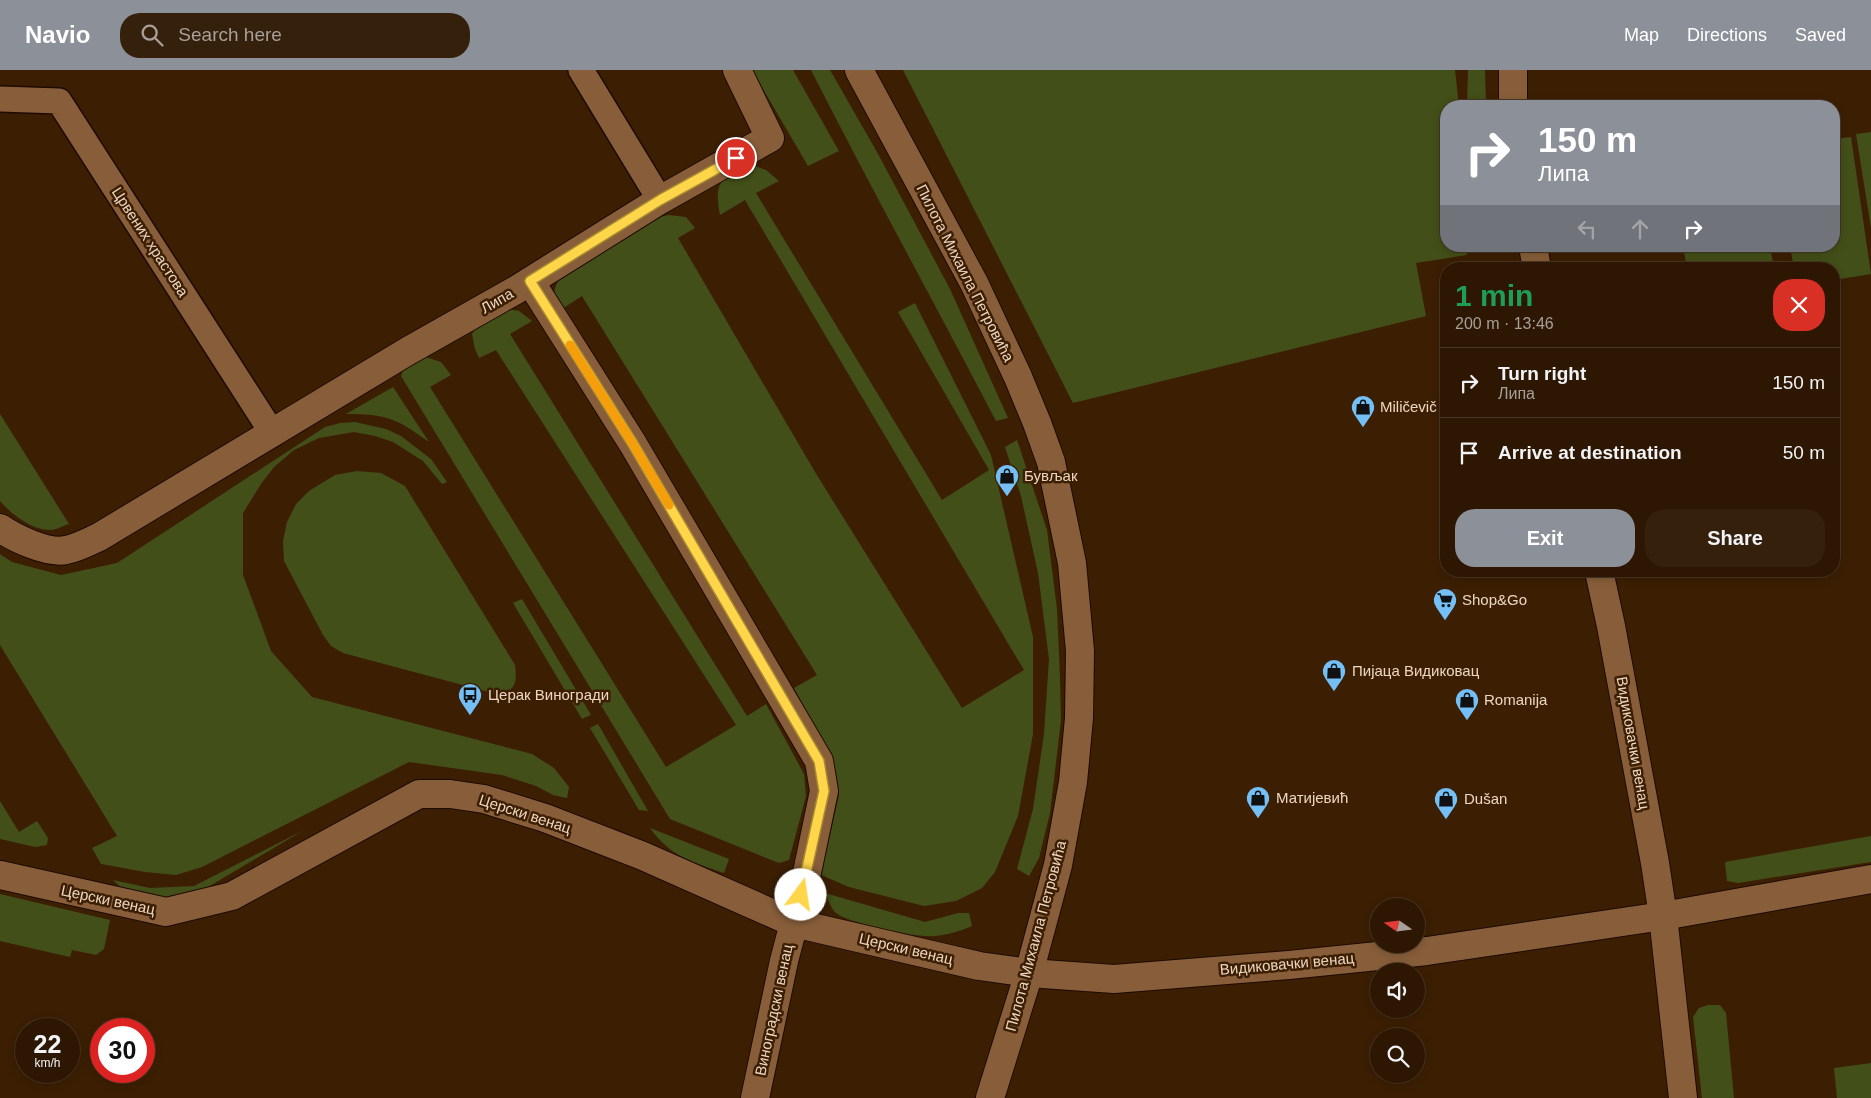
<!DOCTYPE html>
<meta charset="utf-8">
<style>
body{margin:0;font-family:Helvetica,sans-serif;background:#35200c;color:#f1f3f6;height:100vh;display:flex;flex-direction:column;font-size:19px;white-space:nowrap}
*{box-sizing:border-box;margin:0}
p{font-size:16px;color:#a79f99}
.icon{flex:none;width:28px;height:28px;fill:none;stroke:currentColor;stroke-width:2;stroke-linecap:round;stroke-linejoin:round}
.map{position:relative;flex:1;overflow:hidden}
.panel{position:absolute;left:1440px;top:192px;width:400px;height:315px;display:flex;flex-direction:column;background:#2d1702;border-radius:20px;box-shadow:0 2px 8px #0003,0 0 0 1px #483624}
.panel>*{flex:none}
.hud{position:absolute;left:1440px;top:30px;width:400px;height:152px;border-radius:20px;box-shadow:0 2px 8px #0003,0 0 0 1px #483624;background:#8c9099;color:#fff;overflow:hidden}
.needle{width:32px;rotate:284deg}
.buttons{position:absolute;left:1370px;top:828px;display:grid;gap:10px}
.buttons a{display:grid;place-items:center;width:55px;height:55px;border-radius:50%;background:#2d1702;box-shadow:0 2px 8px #0003,0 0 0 1px #483624;font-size:25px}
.speed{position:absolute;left:15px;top:948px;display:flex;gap:10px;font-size:25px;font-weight:700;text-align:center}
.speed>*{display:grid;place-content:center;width:65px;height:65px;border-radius:50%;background:#2d1702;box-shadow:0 2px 8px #0003,0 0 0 1px #483624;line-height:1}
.speed small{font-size:12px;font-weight:400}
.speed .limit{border:8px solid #d22;background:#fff;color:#111}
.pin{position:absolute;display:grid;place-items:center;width:42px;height:42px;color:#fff;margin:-21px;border:2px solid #fff;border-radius:50%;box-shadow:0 1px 5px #0007}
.me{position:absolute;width:55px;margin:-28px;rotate:14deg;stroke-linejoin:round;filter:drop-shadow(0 0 4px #0008)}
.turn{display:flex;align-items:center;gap:18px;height:105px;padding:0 15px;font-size:22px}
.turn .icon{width:65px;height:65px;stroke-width:2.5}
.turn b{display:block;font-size:35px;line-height:42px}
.lanes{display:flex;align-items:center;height:48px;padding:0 15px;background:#0003;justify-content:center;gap:25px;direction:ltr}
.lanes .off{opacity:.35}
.round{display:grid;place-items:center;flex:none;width:52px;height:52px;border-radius:20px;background:#35200c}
.head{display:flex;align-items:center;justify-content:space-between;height:85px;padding:0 15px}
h1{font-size:30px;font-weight:700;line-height:38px;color:#1e9e55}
.button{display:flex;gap:10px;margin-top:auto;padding:10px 15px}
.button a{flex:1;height:58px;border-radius:20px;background:#8c9099;color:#fff;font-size:20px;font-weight:700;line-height:58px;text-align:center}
.button a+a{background:#35200c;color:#f1f3f6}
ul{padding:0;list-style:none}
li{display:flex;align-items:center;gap:15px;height:70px;padding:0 15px;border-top:1px solid #483624}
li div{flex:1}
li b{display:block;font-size:19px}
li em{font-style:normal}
header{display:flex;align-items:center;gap:30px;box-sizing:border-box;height:70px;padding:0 25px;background:#8c9099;color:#fff}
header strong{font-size:24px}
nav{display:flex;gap:28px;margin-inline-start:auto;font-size:18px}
.search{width:350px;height:45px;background:#35200c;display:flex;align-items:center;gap:12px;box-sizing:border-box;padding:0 18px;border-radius:20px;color:#a79f99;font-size:19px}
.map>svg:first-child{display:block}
.green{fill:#434f18}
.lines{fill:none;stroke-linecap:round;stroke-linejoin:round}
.pedestrian-casing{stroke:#1d0a00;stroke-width:28}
.minor-casing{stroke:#1d0a00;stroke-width:30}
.tertiary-casing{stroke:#1d0a00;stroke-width:30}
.secondary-casing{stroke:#1d0a00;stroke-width:30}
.pedestrian{stroke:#885e3a;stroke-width:25}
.minor{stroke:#885e3a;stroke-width:28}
.tertiary{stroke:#885e3a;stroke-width:28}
.secondary{stroke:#885e3a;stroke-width:28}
.route-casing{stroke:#a68a30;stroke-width:12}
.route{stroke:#ffd54a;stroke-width:9}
.slow{stroke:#f59e0b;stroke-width:9}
.labels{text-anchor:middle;stroke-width:5;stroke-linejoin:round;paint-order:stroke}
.street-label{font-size:15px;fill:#edd5c1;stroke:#3c1f03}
.poi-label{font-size:15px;fill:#edd5c1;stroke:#3c1f03;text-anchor:start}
</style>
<header>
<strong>Navio</strong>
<div class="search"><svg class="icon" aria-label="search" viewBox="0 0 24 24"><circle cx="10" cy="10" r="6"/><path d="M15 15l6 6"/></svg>Search here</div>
<nav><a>Map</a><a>Directions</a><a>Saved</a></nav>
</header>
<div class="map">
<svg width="1871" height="1028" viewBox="0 0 1871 1028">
<rect width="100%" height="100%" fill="#3c1f03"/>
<path class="green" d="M 752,0 L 793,0 L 839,81 L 808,96 Z
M 811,0 L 830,0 L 877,82 L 950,219 L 1008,348 L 996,351 C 935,234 871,118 811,0 Z
M 903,0 L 1455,0 L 1459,36 L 1446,36 L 1446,176 L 1466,176 L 1467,185 L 1416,193 L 1426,246 L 1073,333 Z
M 1468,0 L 1485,0 L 1486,36 L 1467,36 Z
M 1871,62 L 1871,158 L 1856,64 Z
M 1851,67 L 1871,204 L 1834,210 L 1834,199 L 1794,199 L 1790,176 L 1834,176 L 1834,69 Z
M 752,95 L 766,100 L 779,111 L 756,123 L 942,430 L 989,400 L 898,242 L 915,233 L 991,385 L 1033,567 L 1033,664 L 1018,746 L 995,802 L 982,818 L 956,831 L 924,836 L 849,817 L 821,805 L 839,725 L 832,689 L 794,618 L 817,605 L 582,226 L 562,239 C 548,223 556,213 567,199 L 659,147 L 669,145 L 686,147 L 695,158 L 678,168 L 815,402 L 962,638 L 1024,600 L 745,130 L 720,145 C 713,110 722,108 752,95 Z
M 1683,176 L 1770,176 L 1774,199 L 1687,199 Z
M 502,238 L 519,241 L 532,251 L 510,264 L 747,646 L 766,634 L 804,704 L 806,726 L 789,790 L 779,793 L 670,749 L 401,306 L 406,293 L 422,286 L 441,292 L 451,305 L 430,317 L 666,697 L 736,655 L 496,280 L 479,288 L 475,279 L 472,264 L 482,250 Z
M 393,317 L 429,372 C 396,348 386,344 346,344 Z
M 0,345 L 0,344 L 69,454 C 63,456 55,460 50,460 C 32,460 11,444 0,431 Z
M 355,352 L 386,359 L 401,366 L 431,389 L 447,412 L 442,414 L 423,391 L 393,372 L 375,366 L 354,362 L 319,368 L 294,380 L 274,397 L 261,414 L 243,443 L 243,505 L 271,581 L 312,627 L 532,684 L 554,698 L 569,717 L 567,728 L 553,725 L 536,716 L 502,705 L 409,692 L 202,797 L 176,805 L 145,802 L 101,794 L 92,778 L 117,766 L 0,575 L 0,484 L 12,492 L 61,505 L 117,493 L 325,357 L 340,353 Z
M 1017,370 L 1047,460 L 1057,539 L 1060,607 L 1061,650 L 1050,743 L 1039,788 L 1029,806 L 1017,799 L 1033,739 L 1044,664 L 1049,589 L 1038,503 L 1021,426 L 1005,377 Z
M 357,401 L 381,403 L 405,416 L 515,595 C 517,612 516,619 500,625 L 343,583 L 331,576 L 323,565 L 284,491 L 283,471 L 287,452 L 296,434 L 309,421 L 335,405 Z
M 522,529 L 591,645 L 582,649 L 513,533 Z
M 598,654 L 648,741 L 639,740 L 590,658 Z
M 0,731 L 19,762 L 37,751 L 48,768 L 47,775 L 35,777 L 0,769 Z
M 650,758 L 729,789 L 724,803 C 692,792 670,786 650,758 Z
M 304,760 L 203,820 L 173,829 L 146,827 L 125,821 L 113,810 L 150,818 L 194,816 Z
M 1871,766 L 1871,792 L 1738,813 L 1727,811 L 1725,792 Z
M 825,823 L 925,852 L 958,843 L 969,843 L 972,856 C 958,862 942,867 926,866 C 911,866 846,852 836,843 C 831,839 828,829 825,823 Z
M 0,824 L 110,850 L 104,879 L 96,885 L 72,880 L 70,887 L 0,871 Z
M 1708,935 L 1720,935 L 1726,943 L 1734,1028 L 1702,1028 L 1693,947 L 1699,938 Z
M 1871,993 L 1871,1028 L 1837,1028 L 1834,998 Z"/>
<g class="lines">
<g class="pedestrian-casing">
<path id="pedestrian" d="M 581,0 L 660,130
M 0,29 L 59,31 L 273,364"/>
</g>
<g class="minor-casing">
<path id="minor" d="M 1513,0 L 1513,36
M 1533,176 L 1537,199
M 0,458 C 14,468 48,484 66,480 C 77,478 88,472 99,467 L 408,281 L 516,220 L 660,130 L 770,68 L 737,0
M 1599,501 L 1611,556 L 1655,793 L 1663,846 L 1683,1028
M 0,805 L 166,842 L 232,826 L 419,724 L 450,724 L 484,729 L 545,748 L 643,786 L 794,853 L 805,812 L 824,721 L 819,691 L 633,374 L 530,211"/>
</g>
<g class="tertiary-casing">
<path id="tertiary" d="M 755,1028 L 784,891 L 794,853 L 979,896 L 1029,903 L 1114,909 L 1289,895 L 1427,881 L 1663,846 L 1871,809"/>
</g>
<g class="secondary-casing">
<path id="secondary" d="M 859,0 L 974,213 L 1018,307 L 1037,353 L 1051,392 L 1072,493 L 1080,581 L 1079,648 L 1073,712 L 1058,795 L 1029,903 L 990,1028"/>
</g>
<use href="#pedestrian" class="pedestrian"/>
<use href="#minor" class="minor"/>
<use href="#tertiary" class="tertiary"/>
<use href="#secondary" class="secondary"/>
</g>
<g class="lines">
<g class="route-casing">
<path id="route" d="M 736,88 L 660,130 L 530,211 L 633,374 L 819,691 L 824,721 L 801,825"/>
</g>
<use href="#route" class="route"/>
<path class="slow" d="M 570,275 L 633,374 L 669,435"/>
</g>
<defs>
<g id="shop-pin" transform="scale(1.25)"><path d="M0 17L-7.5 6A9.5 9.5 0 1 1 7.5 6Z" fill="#74c0f6" stroke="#3c1f03"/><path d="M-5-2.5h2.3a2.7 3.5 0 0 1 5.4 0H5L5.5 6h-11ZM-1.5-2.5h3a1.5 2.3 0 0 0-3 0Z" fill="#111"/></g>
<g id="supermarket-pin" transform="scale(1.25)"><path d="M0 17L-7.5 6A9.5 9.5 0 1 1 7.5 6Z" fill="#74c0f6" stroke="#3c1f03"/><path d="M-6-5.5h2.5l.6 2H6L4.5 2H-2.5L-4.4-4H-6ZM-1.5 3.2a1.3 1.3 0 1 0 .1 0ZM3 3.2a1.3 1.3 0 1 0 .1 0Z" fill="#111"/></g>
<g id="bus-pin" transform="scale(1.25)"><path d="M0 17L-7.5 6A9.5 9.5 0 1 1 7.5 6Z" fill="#74c0f6" stroke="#3c1f03"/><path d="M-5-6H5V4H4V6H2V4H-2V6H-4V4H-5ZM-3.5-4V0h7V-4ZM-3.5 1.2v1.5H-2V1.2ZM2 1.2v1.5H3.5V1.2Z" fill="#111"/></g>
</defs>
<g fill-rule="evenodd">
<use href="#shop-pin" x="1363" y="337"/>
<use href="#shop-pin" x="1007" y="406"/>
<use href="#supermarket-pin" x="1445" y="530"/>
<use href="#shop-pin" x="1334" y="601"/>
<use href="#bus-pin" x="470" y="625"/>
<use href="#shop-pin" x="1467" y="630"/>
<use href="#shop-pin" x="1258" y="728"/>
<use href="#shop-pin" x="1446" y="729"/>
</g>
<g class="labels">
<g class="street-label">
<text transform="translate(150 172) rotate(57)" y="5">Црвених храстова</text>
<text transform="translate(965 203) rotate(63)" y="5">Пилота Михаила Петровића</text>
<text transform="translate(497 231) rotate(-30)" y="5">Липа</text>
<text transform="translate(1633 673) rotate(80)" y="5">Видиковачки венац</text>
<text transform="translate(525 744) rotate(18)" y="5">Церски венац</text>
<text transform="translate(108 830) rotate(12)" y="5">Церски венац</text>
<text transform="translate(1036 866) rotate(-75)" y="5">Пилота Михаила Петровића</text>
<text transform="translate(906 879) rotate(13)" y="5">Церски венац</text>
<text transform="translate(1287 894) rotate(-5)" y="5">Видиковачки венац</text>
<text transform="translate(774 940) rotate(-78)" y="5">Виноградски венац</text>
</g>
<g class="poi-label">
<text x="1380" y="342">Miličevič</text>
<text x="1024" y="411">Бувљак</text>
<text x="1462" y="535">Shop&amp;Go</text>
<text x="1352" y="606">Пијаца Видиковац</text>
<text x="488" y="630">Церак Виногради</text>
<text x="1484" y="635">Romanija</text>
<text x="1276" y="733">Матијевић</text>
<text x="1464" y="734">Dušan</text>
</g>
</g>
</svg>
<div class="buttons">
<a><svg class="needle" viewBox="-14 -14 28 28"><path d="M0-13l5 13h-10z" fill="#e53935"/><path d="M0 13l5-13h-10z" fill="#a79f99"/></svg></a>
<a><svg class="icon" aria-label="sound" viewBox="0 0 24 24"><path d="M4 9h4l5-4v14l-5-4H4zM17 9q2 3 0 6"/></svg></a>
<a><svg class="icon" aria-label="search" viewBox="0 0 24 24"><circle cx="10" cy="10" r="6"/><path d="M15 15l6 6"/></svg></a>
</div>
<div class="speed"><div>22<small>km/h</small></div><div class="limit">30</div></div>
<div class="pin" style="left:736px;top:88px;background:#d93025"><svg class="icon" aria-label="arrive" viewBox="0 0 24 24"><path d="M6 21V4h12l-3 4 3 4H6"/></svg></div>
<svg class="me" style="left:801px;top:825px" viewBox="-20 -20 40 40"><circle r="19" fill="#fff"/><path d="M0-13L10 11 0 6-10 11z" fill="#ffd54a"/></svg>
<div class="hud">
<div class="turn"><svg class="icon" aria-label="right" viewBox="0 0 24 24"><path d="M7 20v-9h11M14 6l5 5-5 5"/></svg><div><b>150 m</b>Липа</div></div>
<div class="lanes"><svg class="icon off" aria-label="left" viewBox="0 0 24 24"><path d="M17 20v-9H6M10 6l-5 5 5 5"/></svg><svg class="icon off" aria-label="ahead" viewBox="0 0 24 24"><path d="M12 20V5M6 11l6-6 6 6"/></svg><svg class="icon" aria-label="right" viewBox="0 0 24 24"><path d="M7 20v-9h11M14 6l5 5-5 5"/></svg></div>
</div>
<section class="panel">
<div class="head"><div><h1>1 min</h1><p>200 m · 13:46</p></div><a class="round" style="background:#d93025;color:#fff"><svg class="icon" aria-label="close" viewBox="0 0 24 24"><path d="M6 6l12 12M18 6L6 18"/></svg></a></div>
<ul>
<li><svg class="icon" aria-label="right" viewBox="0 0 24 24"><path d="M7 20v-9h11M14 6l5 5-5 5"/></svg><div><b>Turn right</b><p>Липа</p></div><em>150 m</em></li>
<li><svg class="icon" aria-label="arrive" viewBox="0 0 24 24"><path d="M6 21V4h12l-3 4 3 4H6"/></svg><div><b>Arrive at destination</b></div><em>50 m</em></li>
</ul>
<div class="button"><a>Exit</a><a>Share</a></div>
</section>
</div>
